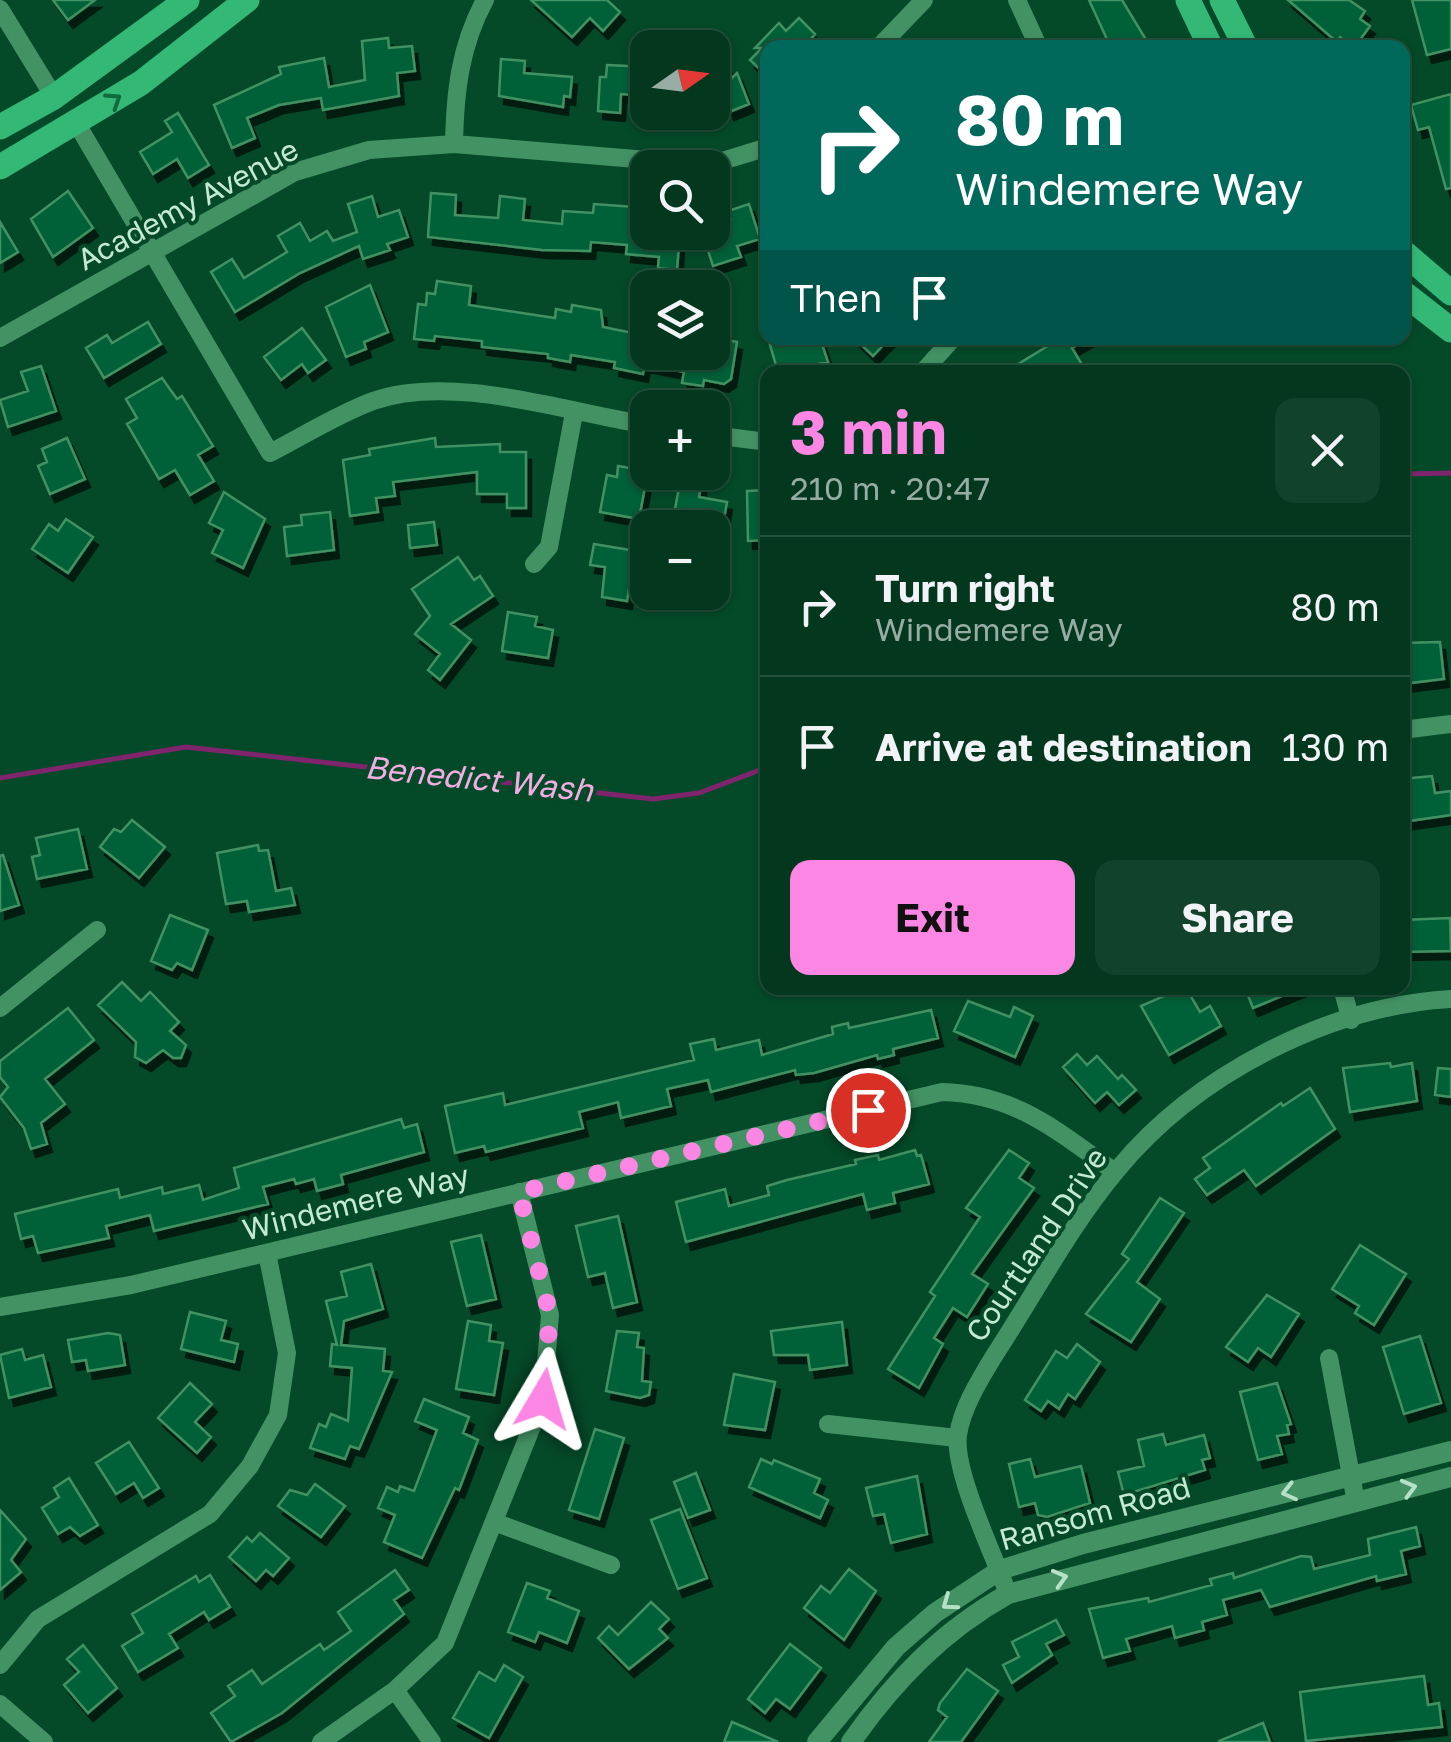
<!DOCTYPE html>
<meta charset="utf-8">
<style>
body{margin:0;font-family:"Golos Text",sans-serif;background:#11422b;color:#f1f3f6;height:100vh;display:flex;flex-direction:column;font-size:38px;white-space:nowrap}
*{box-sizing:border-box;margin:0}
p{font-size:32px;color:#97aca4}
.icon{flex:none;width:55px;height:55px;fill:none;stroke:currentColor;stroke-width:2;stroke-linecap:round;stroke-linejoin:round}
.map{position:relative;flex:1;overflow:hidden}
.panel{position:absolute;left:760px;top:365px;width:650px;height:630px;display:flex;flex-direction:column;background:#03371e;border-radius:20px;box-shadow:0 2px 8px #0004,0 0 0 2px #24513c}
.panel>*{flex:none}
.top-card{position:absolute;left:760px;top:40px;width:650px;height:305px;border-radius:20px;box-shadow:0 2px 8px #0004,0 0 0 2px #24513c;background:#00695c;color:#fff;overflow:hidden}
.needle{width:65px;rotate:76deg}
.controls{position:absolute;left:630px;top:30px;display:grid;gap:20px}
.controls a{display:grid;place-items:center;width:100px;height:100px;border-radius:20px;background:#03371e;box-shadow:0 2px 8px #0004,0 0 0 2px #24513c;font-size:50px}
.pin{position:absolute;display:grid;place-items:center;width:85px;height:85px;color:#fff;margin:-42px;border:5px solid #fff;border-radius:50%;box-shadow:0 2px 10px #0007}
.me{position:absolute;width:110px;margin:-55px;rotate:7deg;stroke-linejoin:round;filter:drop-shadow(0 0 8px #0008)}
.turn{display:flex;align-items:center;gap:35px;height:210px;padding:0 30px;font-size:45px}
.turn .icon{width:130px;height:130px;stroke-width:2.5}
.turn b{display:block;font-size:70px;line-height:85px}
.then{display:flex;align-items:center;height:95px;padding:0 30px;background:#0003;gap:20px;font-size:38px}
.round{display:grid;place-items:center;flex:none;width:105px;height:105px;border-radius:20px;background:#11422b}
.overview{display:flex;align-items:center;justify-content:space-between;height:170px;padding:0 30px}
h1{font-size:60px;font-weight:700;line-height:75px;color:#fc86e3}
.action{display:flex;gap:20px;margin-top:auto;padding:20px 30px}
.action a{flex:1;height:115px;border-radius:20px;background:#fc86e3;color:#111;font-size:40px;font-weight:700;line-height:115px;text-align:center}
.action a+a{background:#11422b;color:#f1f3f6}
ul{padding:0;list-style:none}
li{display:flex;align-items:center;gap:30px;height:140px;padding:0 30px;border-top:2px solid #24513c}
li div{flex:1}
li b{display:block;font-size:38px}
li em{font-style:normal}
.map>svg:first-child{display:block}
.lines{fill:none;stroke-linecap:round;stroke-linejoin:round}
.stream{stroke:#7e256e;stroke-width:5}
.building{fill:#006137;stroke:#429163;stroke-width:2.5;filter:url(#shadow)}
.minor{stroke:#439264;stroke-width:18}
.tertiary{stroke:#439264;stroke-width:20}
.primary{stroke:#33b875;stroke-width:25}
.oneway{stroke:#126a3f}
.oneway2{stroke:#b7e1c6}
.route{stroke:#fc86e3;stroke-width:18;stroke-dasharray:0 32.4}
.labels{text-anchor:middle;stroke-width:8;stroke-linejoin:round;paint-order:stroke}
.street-label{font-size:30px;fill:#c4ead1;stroke:#044928}
.water-label{font-size:32px;font-style:italic;fill:#f4ade2;stroke:#044928}
</style>
<div class="map">
<svg width="1451" height="1742" viewBox="0 0 1451 1742">
<defs>
<filter id="shadow"><feDropShadow dx="5" dy="8" stdDeviation="0" flood-color="#0009"/></filter>
</defs>
<rect width="100%" height="100%" fill="#044928"/>
<g class="lines">
<path class="stream" d="M 1402,474 L 1451,473
M 0,778 L 186,747 L 653,799 L 699,793 L 768,767"/>
</g>
<path class="building" d="M 53,0 L 95,0 L 68,20 Z
M 531,0 L 607,0 L 620,12 L 603,31 L 590,18 L 572,37 Z
M 1089,0 L 1122,0 L 1145,38 L 1111,48 Z
M 1288,0 L 1349,0 L 1365,11 L 1360,19 L 1370,26 L 1354,48 L 1340,37 L 1337,42 Z
M 1412,0 L 1451,0 L 1451,49 L 1427,55 Z
M 799,18 L 815,34 L 804,48 L 768,48 L 768,77 L 750,60 L 762,48 L 755,48 L 779,23 L 786,31 Z
M 388,38 L 389,48 L 412,46 L 415,71 L 397,73 L 399,96 L 323,110 L 321,98 L 279,105 L 247,118 L 255,138 L 232,148 L 214,105 L 281,74 L 279,67 L 324,58 L 329,87 L 365,80 L 362,41 Z
M 501,59 L 525,61 L 524,73 L 572,77 L 570,97 L 564,96 L 563,107 L 499,96 Z
M 725,62 L 732,78 L 737,73 L 749,104 L 729,112 L 722,94 L 712,98 L 712,67 Z
M 607,65 L 648,67 L 648,96 L 621,94 L 620,113 L 598,111 L 600,77 L 606,77 Z
M 1451,94 L 1451,188 L 1446,189 L 1429,127 L 1418,130 L 1411,105 Z
M 178,113 L 209,165 L 188,178 L 177,159 L 153,174 L 140,152 L 172,132 L 165,121 Z
M 68,191 L 93,228 L 53,257 L 31,219 Z
M 431,193 L 456,195 L 455,215 L 498,218 L 500,196 L 525,199 L 523,220 L 562,224 L 563,211 L 593,213 L 594,204 L 648,208 L 648,232 L 680,232 L 677,270 L 658,268 L 659,257 L 626,254 L 627,245 L 591,242 L 590,251 L 542,250 L 428,237 Z
M 372,196 L 378,217 L 399,210 L 408,237 L 387,244 L 390,250 L 363,259 L 359,246 L 300,273 L 235,312 L 211,272 L 232,259 L 244,278 L 287,252 L 278,236 L 300,223 L 310,241 L 327,231 L 333,241 L 357,232 L 348,204 Z
M 749,204 L 760,239 L 737,246 L 741,257 L 713,266 L 702,232 L 712,232 L 712,225 L 731,219 L 728,211 Z
M 0,222 L 18,252 L 0,263 Z
M 437,281 L 471,286 L 469,305 L 555,318 L 556,309 L 571,312 L 572,305 L 601,310 L 603,327 L 648,336 L 648,352 L 712,352 L 712,337 L 737,342 L 731,379 L 724,384 L 704,380 L 703,386 L 682,383 L 684,372 L 645,364 L 643,374 L 614,368 L 615,362 L 571,355 L 570,362 L 548,358 L 548,354 L 482,347 L 482,341 L 435,336 L 434,341 L 414,339 L 418,304 L 426,305 L 427,293 L 435,294 Z
M 370,285 L 388,332 L 364,342 L 366,349 L 346,357 L 326,307 Z
M 148,322 L 161,344 L 104,378 L 86,348 L 107,335 L 112,343 Z
M 302,328 L 326,360 L 308,373 L 302,364 L 281,380 L 264,357 Z
M 768,338 L 790,338 L 792,343 L 820,338 L 828,362 L 778,372 Z
M 854,338 L 890,338 L 873,356 Z
M 1041,338 L 1090,338 L 1072,348 L 1081,363 L 1064,372 L 1005,372 L 1046,347 Z
M 41,366 L 56,411 L 8,427 L 0,400 L 28,391 L 21,372 Z
M 162,378 L 177,399 L 182,396 L 213,446 L 198,455 L 214,481 L 190,495 L 175,470 L 159,479 L 127,424 L 137,418 L 126,399 Z
M 67,438 L 85,479 L 50,494 L 38,466 L 47,462 L 42,449 Z
M 435,438 L 436,447 L 500,444 L 500,452 L 526,452 L 526,508 L 507,508 L 507,494 L 477,494 L 477,472 L 393,482 L 395,496 L 376,498 L 378,512 L 350,516 L 343,460 L 370,455 L 369,449 Z
M 618,466 L 648,471 L 639,519 L 600,512 L 607,475 L 617,477 Z
M 681,477 L 702,480 L 699,497 L 727,502 L 722,530 L 672,525 Z
M 768,490 L 768,540 L 748,541 L 747,491 Z
M 224,492 L 265,519 L 243,568 L 212,553 L 223,530 L 209,523 Z
M 330,512 L 334,550 L 287,556 L 284,527 L 302,525 L 301,515 Z
M 66,519 L 93,537 L 68,573 L 32,549 L 49,524 L 58,531 Z
M 434,522 L 437,545 L 410,548 L 408,525 Z
M 594,544 L 648,553 L 648,575 L 632,572 L 627,601 L 602,597 L 605,567 L 590,565 Z
M 458,557 L 474,580 L 480,576 L 493,596 L 451,624 L 471,640 L 440,680 L 428,670 L 440,654 L 415,634 L 430,616 L 412,589 Z
M 508,612 L 537,617 L 535,626 L 553,630 L 548,658 L 502,651 Z
M 1440,642 L 1444,679 L 1402,684 L 1402,643 Z
M 1432,776 L 1435,793 L 1451,791 L 1451,815 L 1402,822 L 1402,779 Z
M 132,820 L 165,847 L 139,878 L 100,847 L 114,829 L 121,832 Z
M 78,829 L 87,869 L 37,879 L 32,857 L 40,855 L 36,838 Z
M 258,845 L 259,851 L 268,850 L 276,891 L 291,888 L 295,905 L 249,912 L 247,901 L 226,904 L 217,853 Z
M 3,855 L 19,905 L 0,911 L 0,856 Z
M 170,915 L 208,930 L 192,970 L 177,963 L 172,970 L 151,961 Z
M 1450,918 L 1451,951 L 1402,952 L 1402,920 Z
M 122,982 L 141,1001 L 150,992 L 179,1022 L 170,1031 L 186,1045 L 181,1058 L 173,1058 L 163,1050 L 146,1063 L 135,1057 L 136,1042 L 98,1005 Z
M 1182,988 L 1186,988 L 1200,1012 L 1210,1006 L 1221,1026 L 1169,1055 L 1141,1006 Z
M 1245,988 L 1301,988 L 1253,1008 Z
M 968,1001 L 1010,1017 L 1014,1007 L 1033,1016 L 1015,1057 L 954,1031 Z
M 68,1008 L 94,1040 L 45,1079 L 65,1104 L 41,1123 L 47,1144 L 31,1149 L 24,1128 L 0,1097 L 8,1087 L 0,1077 L 0,1061 Z
M 931,1010 L 938,1038 L 893,1049 L 894,1055 L 878,1059 L 877,1055 L 814,1073 L 796,1075 L 795,1070 L 711,1092 L 708,1080 L 667,1089 L 671,1106 L 621,1118 L 618,1102 L 579,1112 L 583,1128 L 486,1152 L 484,1146 L 455,1153 L 445,1106 L 503,1093 L 505,1105 L 694,1060 L 690,1044 L 714,1039 L 716,1050 L 759,1040 L 762,1055 L 833,1034 L 832,1027 L 848,1023 L 849,1028 Z
M 1077,1054 L 1087,1065 L 1097,1056 L 1118,1079 L 1122,1075 L 1136,1090 L 1119,1105 L 1107,1092 L 1095,1103 L 1063,1067 Z
M 1390,1063 L 1391,1067 L 1412,1063 L 1417,1101 L 1350,1112 L 1343,1068 Z
M 1438,1068 L 1451,1069 L 1451,1097 L 1435,1095 Z
M 1310,1088 L 1335,1129 L 1256,1186 L 1244,1170 L 1207,1195 L 1195,1179 L 1210,1168 L 1203,1158 L 1281,1103 L 1283,1106 Z
M 401,1119 L 404,1128 L 417,1124 L 424,1152 L 341,1175 L 343,1184 L 317,1191 L 314,1179 L 296,1184 L 294,1179 L 263,1187 L 268,1204 L 154,1231 L 150,1215 L 106,1226 L 109,1238 L 38,1253 L 33,1236 L 21,1239 L 15,1214 L 118,1189 L 120,1198 L 162,1187 L 163,1194 L 199,1185 L 203,1200 L 239,1188 L 234,1168 Z
M 915,1150 L 917,1156 L 921,1155 L 929,1184 L 893,1193 L 895,1203 L 867,1210 L 863,1194 L 686,1242 L 676,1202 L 725,1189 L 729,1206 L 769,1195 L 767,1186 L 787,1180 L 856,1164 L 855,1160 L 878,1155 L 879,1160 Z
M 1009,1150 L 1029,1163 L 1019,1178 L 1034,1188 L 972,1274 L 988,1284 L 967,1317 L 953,1308 L 934,1338 L 943,1344 L 919,1388 L 888,1369 L 935,1296 L 930,1292 L 980,1217 L 966,1208 Z
M 1160,1198 L 1184,1213 L 1137,1282 L 1160,1299 L 1131,1342 L 1086,1314 L 1129,1259 L 1122,1254 Z
M 618,1216 L 637,1302 L 613,1308 L 605,1273 L 588,1277 L 576,1226 Z
M 481,1235 L 496,1299 L 467,1306 L 451,1242 Z
M 1360,1245 L 1406,1274 L 1374,1325 L 1355,1313 L 1359,1306 L 1332,1289 Z
M 371,1264 L 383,1309 L 344,1321 L 341,1345 L 385,1349 L 383,1371 L 392,1372 L 359,1449 L 350,1446 L 345,1459 L 310,1448 L 319,1424 L 326,1427 L 331,1414 L 348,1421 L 352,1368 L 330,1366 L 332,1344 L 337,1345 L 326,1301 L 347,1296 L 341,1272 Z
M 1267,1295 L 1299,1314 L 1271,1357 L 1258,1348 L 1248,1362 L 1226,1347 Z
M 190,1312 L 226,1321 L 221,1340 L 238,1344 L 234,1362 L 181,1349 Z
M 468,1321 L 491,1325 L 489,1341 L 503,1343 L 494,1395 L 456,1389 Z
M 842,1322 L 847,1365 L 810,1370 L 808,1355 L 774,1355 L 771,1331 Z
M 617,1331 L 639,1333 L 637,1347 L 644,1348 L 642,1381 L 651,1382 L 649,1395 L 640,1398 L 606,1391 Z
M 108,1333 L 120,1335 L 125,1365 L 88,1371 L 86,1360 L 72,1362 L 68,1340 Z
M 1420,1336 L 1441,1403 L 1404,1414 L 1383,1347 Z
M 1077,1344 L 1100,1362 L 1075,1399 L 1068,1394 L 1059,1409 L 1048,1401 L 1041,1411 L 1025,1400 L 1056,1351 L 1067,1358 Z
M 22,1349 L 25,1360 L 43,1355 L 51,1387 L 9,1398 L 0,1355 Z
M 734,1374 L 775,1382 L 765,1430 L 724,1425 Z
M 190,1383 L 212,1404 L 195,1422 L 211,1437 L 197,1453 L 158,1418 Z
M 1277,1383 L 1291,1424 L 1287,1425 L 1289,1434 L 1277,1436 L 1282,1454 L 1258,1460 L 1240,1392 Z
M 424,1399 L 469,1417 L 463,1433 L 478,1440 L 459,1490 L 455,1488 L 422,1558 L 384,1542 L 395,1515 L 378,1508 L 387,1487 L 398,1492 L 400,1486 L 414,1491 L 437,1430 L 415,1421 Z
M 595,1429 L 624,1438 L 599,1519 L 569,1510 Z
M 1163,1434 L 1166,1445 L 1204,1435 L 1210,1458 L 1202,1460 L 1205,1470 L 1124,1495 L 1118,1472 L 1144,1466 L 1138,1440 Z
M 129,1442 L 159,1488 L 143,1498 L 134,1483 L 116,1494 L 96,1463 Z
M 761,1459 L 772,1464 L 774,1460 L 820,1479 L 814,1493 L 828,1500 L 820,1518 L 749,1487 Z
M 1030,1459 L 1035,1477 L 1081,1466 L 1090,1503 L 1047,1517 L 1038,1515 L 1035,1503 L 1019,1507 L 1009,1464 Z
M 696,1473 L 710,1510 L 688,1518 L 674,1482 Z
M 917,1476 L 927,1534 L 891,1543 L 884,1514 L 873,1516 L 866,1488 Z
M 69,1478 L 98,1525 L 80,1536 L 70,1527 L 58,1534 L 42,1508 L 59,1497 L 54,1488 Z
M 315,1484 L 345,1506 L 321,1537 L 278,1506 L 290,1490 L 307,1495 Z
M 680,1509 L 707,1578 L 678,1589 L 651,1520 Z
M 0,1510 L 26,1539 L 11,1560 L 21,1572 L 0,1590 Z
M 1416,1527 L 1420,1546 L 1401,1551 L 1406,1574 L 1377,1581 L 1376,1576 L 1270,1607 L 1261,1590 L 1223,1600 L 1227,1615 L 1202,1622 L 1204,1630 L 1175,1638 L 1172,1626 L 1126,1639 L 1130,1651 L 1103,1658 L 1089,1609 L 1148,1598 L 1149,1602 L 1212,1585 L 1210,1579 L 1233,1573 L 1234,1578 L 1301,1556 L 1311,1557 L 1314,1569 L 1370,1555 L 1368,1539 Z
M 260,1533 L 289,1558 L 273,1576 L 266,1570 L 256,1581 L 229,1557 L 247,1537 L 252,1542 Z
M 849,1569 L 876,1591 L 844,1640 L 804,1608 L 821,1586 L 830,1593 Z
M 395,1570 L 409,1590 L 394,1600 L 404,1614 L 282,1713 L 231,1742 L 211,1713 L 235,1696 L 228,1686 L 252,1670 L 262,1684 L 320,1644 L 324,1650 L 351,1631 L 338,1612 Z
M 210,1575 L 230,1607 L 209,1620 L 204,1612 L 169,1634 L 178,1648 L 138,1672 L 122,1646 L 143,1633 L 132,1614 L 196,1576 L 199,1582 Z
M 527,1583 L 550,1591 L 547,1598 L 579,1611 L 567,1643 L 539,1632 L 535,1642 L 508,1632 Z
M 651,1602 L 669,1619 L 659,1629 L 668,1638 L 629,1669 L 598,1638 L 609,1626 L 618,1635 Z
M 1056,1620 L 1064,1635 L 1046,1644 L 1052,1655 L 1012,1683 L 1003,1665 L 1019,1657 L 1012,1642 Z
M 790,1644 L 821,1668 L 790,1709 L 776,1699 L 765,1713 L 748,1699 Z
M 83,1645 L 117,1688 L 88,1713 L 64,1685 L 79,1672 L 67,1659 Z
M 504,1665 L 523,1677 L 489,1738 L 453,1718 L 479,1672 L 495,1681 Z
M 967,1669 L 998,1691 L 961,1742 L 929,1742 L 947,1717 L 938,1710 L 940,1703 Z
M 1424,1676 L 1428,1705 L 1439,1703 L 1442,1727 L 1306,1741 L 1300,1692 Z
M 732,1722 L 744,1727 L 778,1742 L 724,1742 Z
M 1263,1723 L 1270,1742 L 1219,1742 L 1219,1741 Z"/>
<g class="lines">
<path class="minor" d="M 1017,0 L 1039,48
M 0,9 L 54,97
M 878,48 L 924,0
M 77,124 L 270,453 C 303,436 338,414 373,401 C 452,373 565,412 648,425
M 454,144 C 455,92 460,46 485,0
M 0,338 L 295,172 L 369,150 L 454,144 L 709,165 L 768,147
M 923,372 L 953,338
M 712,435 L 768,442
M 534,564 L 549,547 L 574,413
M 1402,730 L 1451,724
M 1342,988 L 1351,1020
M 0,1008 L 97,930
M 0,1307 L 131,1285 L 942,1092 C 1016,1094 1057,1131 1115,1172
M 1329,1358 L 1356,1502
M 828,1424 L 957,1438
M 494,1522 L 611,1565
M 1008,1594 C 995,1557 953,1472 958,1435 C 962,1408 980,1379 994,1356 C 1034,1295 1070,1226 1117,1170 C 1195,1075 1328,1006 1451,999
M 0,1665 L 38,1619 L 210,1514 L 250,1466 L 278,1415 L 287,1353 L 267,1253
M 395,1690 L 432,1742
M 0,1704 L 44,1742
M 321,1742 L 395,1690 L 445,1643 L 543,1399 L 550,1315 L 519,1192"/>
<path class="tertiary" d="M 817,1742 L 896,1647 L 935,1613 L 1000,1570 L 1083,1544 L 1451,1451
M 851,1742 C 894,1681 942,1631 1008,1594 L 1451,1477"/>
<path class="primary" d="M 1188,0 L 1211,48
M 1222,0 L 1246,48
M 0,127 L 54,97 L 187,0
M 0,167 L 141,83 L 247,0
M 1402,251 L 1451,293
M 1402,292 L 1451,330"/>
</g>
<defs><path id="oneway-chevron" d="M-2-3.5L2.5 0L-2 3.5" fill="none" stroke-width="1.6" stroke-linecap="round" stroke-linejoin="round" transform="scale(2.5)"/></defs>
<use class="oneway" href="#oneway-chevron" transform="translate(114 100) rotate(-33)"/>
<g class="oneway2">
<use href="#oneway-chevron" transform="translate(1409 1488) rotate(-15)"/>
<use href="#oneway-chevron" transform="translate(1289 1492) rotate(166)"/>
<use href="#oneway-chevron" transform="translate(1060 1578) rotate(-16)"/>
<use href="#oneway-chevron" transform="translate(949 1603) rotate(144)"/>
</g>
<g class="lines">
<path class="route" d="M 543,1399 L 550,1315 L 519,1192 L 868,1110"/>
</g>
<g class="labels">
<g class="street-label">
<text transform="translate(188 205) rotate(-28)" y="10">Academy Avenue</text>
<text transform="translate(356 1203) rotate(-14)" y="10">Windemere Way</text>
<text transform="translate(1037 1245) rotate(-56)" y="10">Courtland Drive</text>
<text transform="translate(1095 1514) rotate(-16)" y="10">Ransom Road</text>
</g>
<g class="water-label">
<text transform="translate(479 779) rotate(6)" y="11">Benedict Wash</text>
</g>
</g>
</svg>
<div class="controls">
<a><svg class="needle" viewBox="-14 -14 28 28"><path d="M0-13l5 13h-10z" fill="#e53935"/><path d="M0 13l5-13h-10z" fill="#97aca4"/></svg></a>
<a><svg class="icon" aria-label="search" viewBox="0 0 24 24"><circle cx="10" cy="10" r="6"/><path d="M15 15l6 6"/></svg></a>
<a><svg class="icon" aria-label="layers" viewBox="0 0 24 24"><path d="M12 4l9 5-9 5-9-5zM3 14l9 5 9-5"/></svg></a>
<a>+</a>
<a>−</a>
</div>
<div class="pin" style="left:868px;top:1110px;background:#d93025"><svg class="icon" aria-label="arrive" viewBox="0 0 24 24"><path d="M6 21V4h12l-3 4 3 4H6"/></svg></div>
<svg class="me" style="left:543px;top:1399px" viewBox="-20 -20 40 40"><path d="M0-17L14 15 0 8-14 15z" fill="#fc86e3" stroke="#fff" stroke-width="4"/></svg>
<div class="top-card">
<div class="turn"><svg class="icon" aria-label="right" viewBox="0 0 24 24"><path d="M7 20v-9h11M14 6l5 5-5 5"/></svg><div><b>80 m</b>Windemere Way</div></div>
<div class="then">Then<svg class="icon" aria-label="arrive" viewBox="0 0 24 24"><path d="M6 21V4h12l-3 4 3 4H6"/></svg></div>
</div>
<section class="panel">
<div class="overview"><div><h1>3 min</h1><p>210 m · 20:47</p></div><a class="round"><svg class="icon" aria-label="close" viewBox="0 0 24 24"><path d="M6 6l12 12M18 6L6 18"/></svg></a></div>
<ul>
<li><svg class="icon" aria-label="right" viewBox="0 0 24 24"><path d="M7 20v-9h11M14 6l5 5-5 5"/></svg><div><b>Turn right</b><p>Windemere Way</p></div><em>80 m</em></li>
<li><svg class="icon" aria-label="arrive" viewBox="0 0 24 24"><path d="M6 21V4h12l-3 4 3 4H6"/></svg><div><b>Arrive at destination</b></div><em>130 m</em></li>
</ul>
<div class="action"><a>Exit</a><a>Share</a></div>
</section>
</div>
